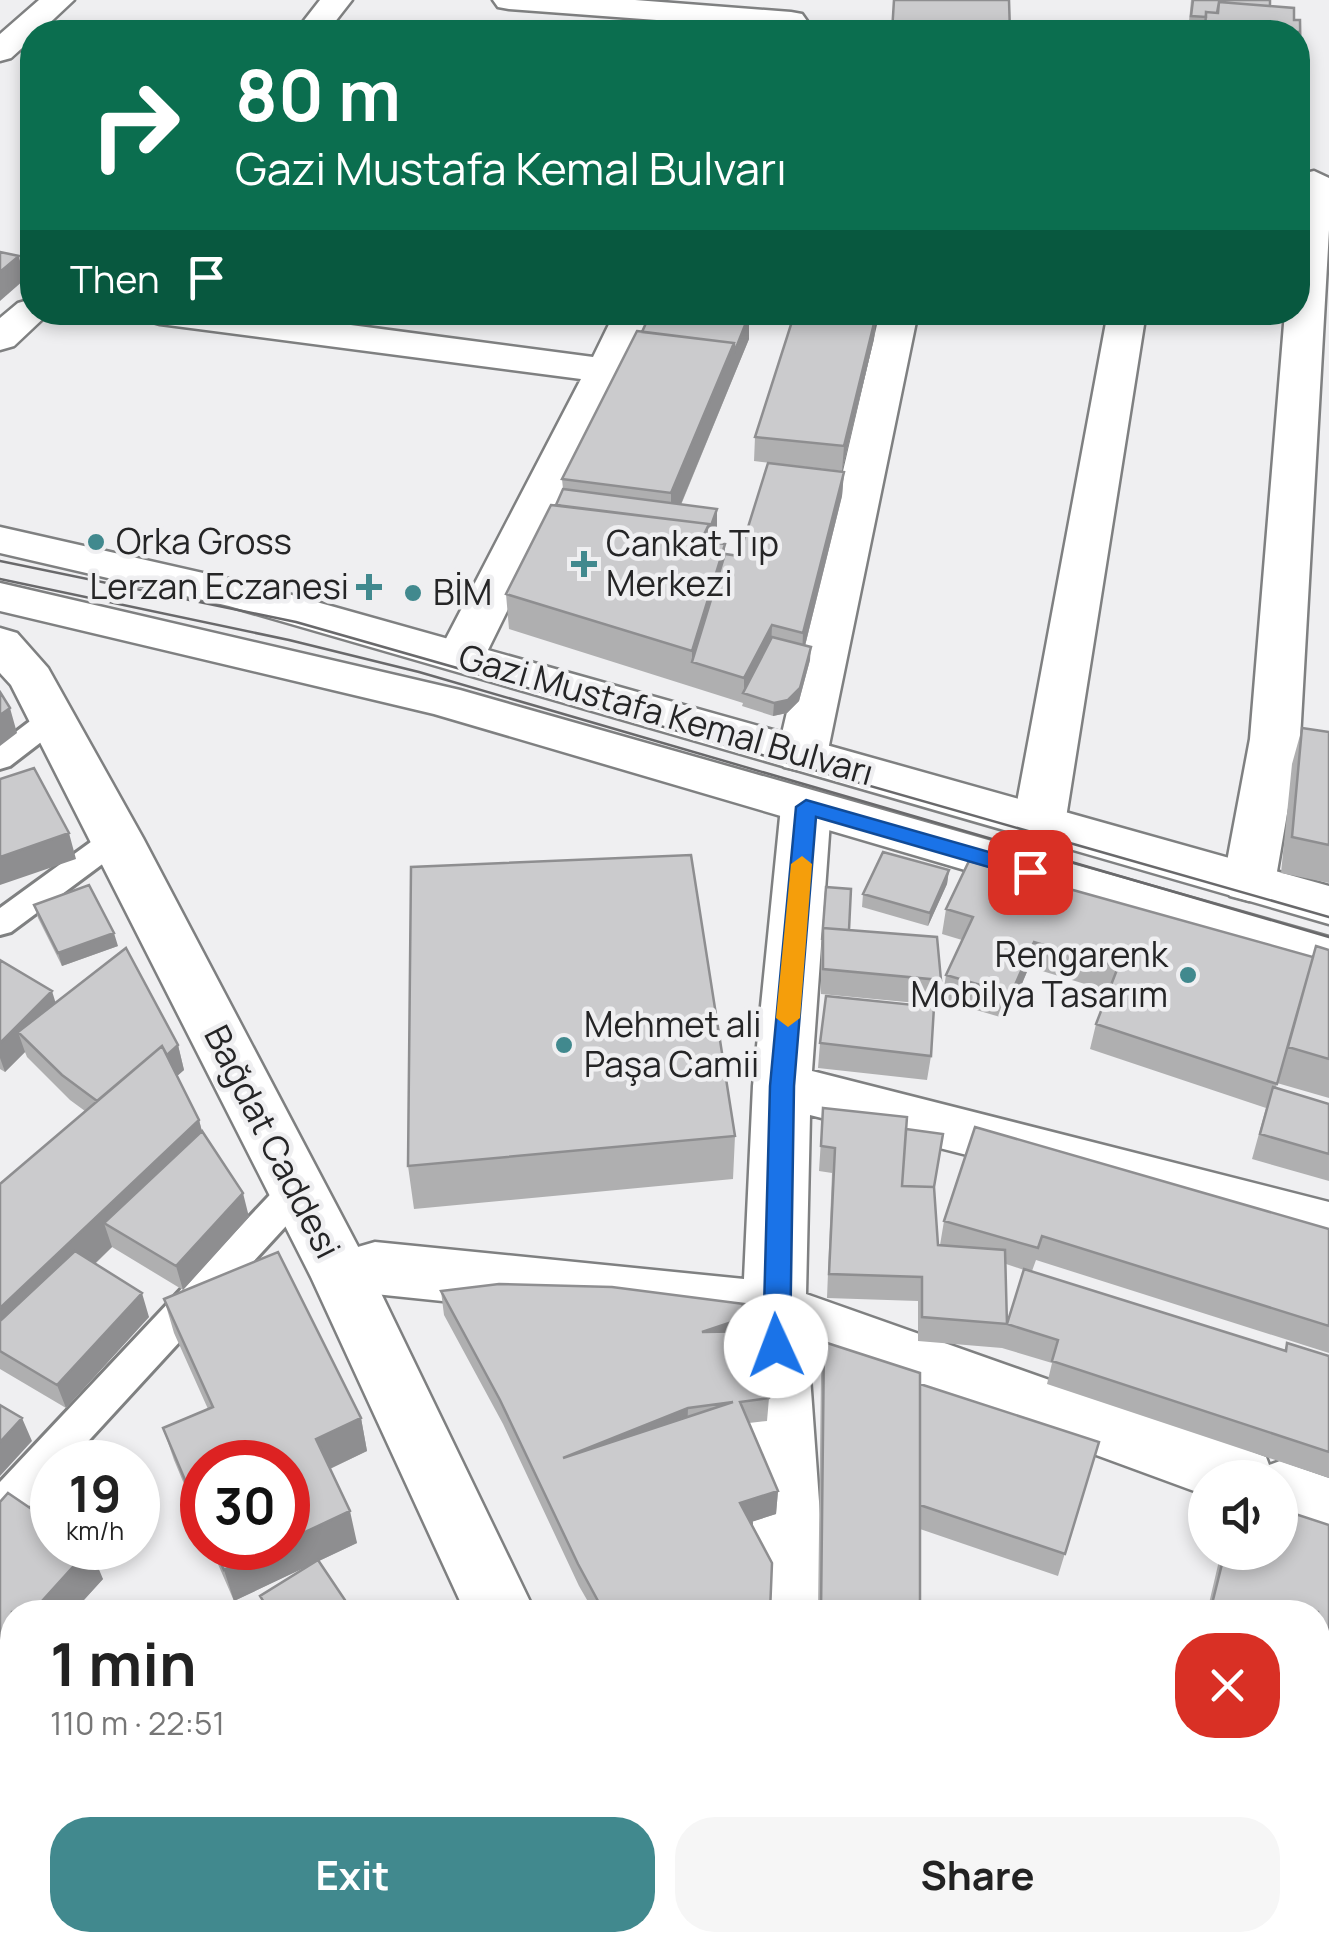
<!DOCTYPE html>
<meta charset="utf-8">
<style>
body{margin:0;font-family:Manrope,sans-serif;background:#f6f6f6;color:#222;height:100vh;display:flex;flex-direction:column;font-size:38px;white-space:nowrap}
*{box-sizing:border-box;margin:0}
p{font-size:32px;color:#767676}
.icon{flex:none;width:55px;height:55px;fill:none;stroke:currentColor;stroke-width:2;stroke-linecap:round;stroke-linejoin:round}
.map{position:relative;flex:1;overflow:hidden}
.details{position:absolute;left:0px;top:1600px;width:1330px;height:352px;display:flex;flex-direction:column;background:#fff;border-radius:40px 40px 0 0;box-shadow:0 5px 15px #0003}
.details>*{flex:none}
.banner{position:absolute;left:20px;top:20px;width:1290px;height:305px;border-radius:40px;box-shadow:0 5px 15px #0003;background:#0b6e4f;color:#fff;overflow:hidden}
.tools{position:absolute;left:1188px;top:1460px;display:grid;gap:20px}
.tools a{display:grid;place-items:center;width:110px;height:110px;border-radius:50%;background:#fff;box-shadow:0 5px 15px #0003;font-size:50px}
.speed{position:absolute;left:30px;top:1440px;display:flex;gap:20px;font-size:50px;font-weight:700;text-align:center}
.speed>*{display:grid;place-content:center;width:130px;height:130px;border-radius:50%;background:#fff;box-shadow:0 5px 15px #0003;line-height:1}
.speed small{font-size:25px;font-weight:400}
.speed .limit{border:15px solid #d22;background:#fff;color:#111}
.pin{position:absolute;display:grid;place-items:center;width:85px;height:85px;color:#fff;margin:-42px;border-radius:20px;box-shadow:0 5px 15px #0006}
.me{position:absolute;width:110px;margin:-55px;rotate:358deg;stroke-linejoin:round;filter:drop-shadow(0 0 8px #0008)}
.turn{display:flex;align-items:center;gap:35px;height:210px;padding:0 50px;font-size:45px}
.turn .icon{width:130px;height:130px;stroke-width:2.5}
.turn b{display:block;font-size:70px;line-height:85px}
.then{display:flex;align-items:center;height:95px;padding:0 50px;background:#0003;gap:20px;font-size:38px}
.round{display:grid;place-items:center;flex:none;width:105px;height:105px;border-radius:40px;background:#f6f6f6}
.head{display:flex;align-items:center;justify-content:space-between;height:170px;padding:0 50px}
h1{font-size:60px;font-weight:700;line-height:75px}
.button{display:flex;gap:20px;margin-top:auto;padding:20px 50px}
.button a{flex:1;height:115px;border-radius:40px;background:#41898e;color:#fff;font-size:40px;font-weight:700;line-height:115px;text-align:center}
.button a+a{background:#f6f6f6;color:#222}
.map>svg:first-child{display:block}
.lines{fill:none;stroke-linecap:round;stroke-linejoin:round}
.service-casing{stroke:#7f8081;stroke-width:6}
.minor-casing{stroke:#7f8081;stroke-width:5}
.primary-casing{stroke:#7f8081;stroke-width:5}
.path{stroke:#aeaeaf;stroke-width:8;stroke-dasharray:6 10;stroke-linecap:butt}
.service{fill:#fff;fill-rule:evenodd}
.minor{fill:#fff;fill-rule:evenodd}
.primary{fill:#fff;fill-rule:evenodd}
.tram{stroke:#69696b;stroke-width:2.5}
.wall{fill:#afafb0;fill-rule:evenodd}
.shaded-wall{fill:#8e8e90}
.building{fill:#cbcbcd;stroke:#8e8e90;stroke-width:2.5;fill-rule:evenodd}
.route{fill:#1a73e8;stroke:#114b97;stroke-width:2.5}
.slow{fill:#f59e0b}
.poi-dot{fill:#41898e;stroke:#efeff1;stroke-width:4}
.labels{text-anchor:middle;stroke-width:9;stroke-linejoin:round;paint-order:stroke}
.poi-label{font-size:35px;fill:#252526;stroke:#efeff1;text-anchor:start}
.street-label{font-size:35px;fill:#252526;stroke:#efeff1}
</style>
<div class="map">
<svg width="1329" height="1952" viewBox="0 0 1329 1952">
<rect width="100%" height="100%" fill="#efeff1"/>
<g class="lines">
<g class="service-casing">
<path id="service" d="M 52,710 L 62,712 L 66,719 L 62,726 L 10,766 L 0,769 L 0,744 L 42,712 Z
M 117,828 L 128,831 L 132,838 L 128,845 L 11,932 L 0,935 L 0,908 L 106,831 Z
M 296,1177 L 309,1181 L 314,1191 L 309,1201 L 69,1462 L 52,1462 L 52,1481 L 14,1523 L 0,1528 L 0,1482 L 283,1181 Z"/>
</g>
<g class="minor-casing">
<path id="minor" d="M 39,0 L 74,0 L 40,32 L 32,32 L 32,39 L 11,58 L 0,61 L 0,34 Z
M 493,0 L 635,0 L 791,12 L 802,14 L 807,21 L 802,28 L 791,30 L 509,9 L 498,7 Z
M 1314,171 L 1329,178 L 1329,230 L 1300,739 L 1275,883 L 1268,896 L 1249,901 L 1230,896 L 1223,883 L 1250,739 L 1285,312 L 1298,312 L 1298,180 L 1301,174 Z
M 141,312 L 253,312 L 593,357 L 615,312 L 654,312 L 485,656 L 478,666 L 461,671 L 444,666 L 437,656 L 581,379 L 160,324 L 146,320 Z
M 880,312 L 918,312 L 827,755 L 820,767 L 802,771 L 784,767 L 777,755 Z
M 1108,312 L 1146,312 L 1065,824 L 1057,836 L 1039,841 L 1021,836 L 1013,824 Z
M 806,790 L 824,795 L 831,807 L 812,1071 L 1329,1202 L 1329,1252 L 1159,1204 L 810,1115 L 806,1294 L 1242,1448 L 1266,1457 L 1269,1465 L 1280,1461 L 1329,1478 L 1329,1540 L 1280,1521 L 1280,1478 L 1205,1478 L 1205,1495 L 808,1349 L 827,1612 L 757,1612 L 744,1332 L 375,1294 L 342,1302 L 320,1294 L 311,1276 L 320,1258 L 375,1242 L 744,1279 L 753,1086 L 781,807 L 788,795 Z
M 1184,1940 L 1281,1940 L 1286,1952 L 1189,1952 Z"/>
</g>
<g class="primary-casing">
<path id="primary" d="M 320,0 L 352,0 L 327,32 L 295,32 Z
M 32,299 L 32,312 L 50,312 L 14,346 L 0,350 L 0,318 L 18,303 Z
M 0,527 L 256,585 L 1329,886 L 1329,924 L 229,606 L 0,553 Z
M 0,583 L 460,690 L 1329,937 L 1329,977 L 434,714 L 0,611 Z
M 0,628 L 17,633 L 48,668 L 143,838 L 364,1258 L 535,1612 L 465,1612 L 311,1277 L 11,685 L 0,673 Z
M 613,1940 L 692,1940 L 697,1952 L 618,1952 Z"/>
</g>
<path class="path" d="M 237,1952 L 249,1940"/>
<use href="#service" class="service"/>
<use href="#minor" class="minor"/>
<use href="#primary" class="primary"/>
<path class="tram" d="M 0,561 L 296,622 L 1329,917
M 0,579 L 289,640 L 419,672 L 1329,937"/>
</g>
<path class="wall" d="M 1191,0 L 1270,0 L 1270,6 L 1294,8 L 1294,20 L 1300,20 L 1301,86 L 1298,102 L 1298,32 L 1188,32 Z
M 749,315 L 749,339 L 681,505 L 717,534 L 714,542 L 725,554 L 739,556 L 844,472 L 842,496 L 805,646 L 810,660 L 799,701 L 787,713 L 773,716 L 742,706 L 743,703 L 509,629 L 506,594 L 556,505 L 563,489 L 562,479 L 642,332 Z
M 876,315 L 874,339 L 842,471 L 754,461 L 755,437 Z
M 1302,728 L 1329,732 L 1329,883 L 1281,873 L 1292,764 Z
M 949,870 L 947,884 L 928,926 L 862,907 L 863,894 Z
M 826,887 L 849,930 L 941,980 L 938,1005 L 821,994 L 821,953 Z
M 34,905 L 118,946 L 62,966 L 38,918 Z
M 946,909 L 1313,957 L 1329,950 L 1329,1098 L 1277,1083 L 1276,1088 L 1329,1104 L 1329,1181 L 1252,1159 L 1266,1108 L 1090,1049 L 1096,1024 L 1108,991 L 1029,967 L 1007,1019 L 942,1000 L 946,975 L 962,940 L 942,934 Z
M 0,960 L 55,1003 L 178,1045 L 184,1070 L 177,1076 L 199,1120 L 202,1131 L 249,1217 L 183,1290 L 112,1247 L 95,1264 L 149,1317 L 66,1408 L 0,1369 L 0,1184 L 85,1111 L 70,1100 L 27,1057 L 25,1052 L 5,1072 L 0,1069 Z
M 820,1043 L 931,1056 L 927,1080 L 818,1068 Z
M 823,1108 L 906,1129 L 934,1188 L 938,1245 L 940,1245 L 944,1221 L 1329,1229 L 1329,1353 L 1036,1260 L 1032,1271 L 1284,1351 L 1287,1343 L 1329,1356 L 1329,1478 L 1047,1384 L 1052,1363 L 1002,1348 L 918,1341 L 918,1301 L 827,1298 L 832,1173 L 819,1171 ZM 1006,1264 L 1024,1270 L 1007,1324 Z
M 735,1136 L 733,1179 L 414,1209 L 408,1166 Z
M 441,1291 L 744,1304 L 742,1328 L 740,1332 L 769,1398 L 767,1421 L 749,1423 L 778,1491 L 776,1514 L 750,1522 L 770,1612 L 594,1612 L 579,1586 L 503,1424 L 444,1315 Z
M 164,1299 L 361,1418 L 367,1451 L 330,1469 L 357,1543 L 319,1561 L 353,1612 L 266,1612 L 260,1596 L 307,1566 L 234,1601 L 211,1548 L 288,1548 L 202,1462 L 202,1527 L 174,1460 L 163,1428 L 208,1409 L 174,1333 Z
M 824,1342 L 920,1384 L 1099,1442 L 1058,1576 L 920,1529 L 920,1612 L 818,1612 L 821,1376 Z
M 0,1502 L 103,1579 L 73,1612 L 12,1612 L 12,1872 L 0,1863 Z
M 1329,1525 L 1329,1681 L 1318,1676 L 1318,1612 L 1207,1612 L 1221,1552 L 1280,1552 Z
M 1318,1792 L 1329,1799 L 1329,1948 L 1310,1940 L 1318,1940 Z
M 351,1940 L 599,1940 L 604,1952 L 364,1952 L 352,1943 Z"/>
<path class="shaded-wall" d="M 19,256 L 24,280 L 0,301 L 0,272 Z
M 749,315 L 749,339 L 671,528 L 671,493 L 734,343 Z
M 876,315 L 874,339 L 842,471 L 844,446 Z
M 844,472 L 842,496 L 802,658 L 803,633 Z
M 717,509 L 717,534 L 708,559 L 701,541 Z
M 725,544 L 724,579 L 692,662 L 692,687 L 692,651 Z
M 772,625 L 771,650 L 744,693 L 744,678 Z
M 811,647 L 810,660 L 799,701 L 787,713 L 773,716 L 774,703 Z
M 10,708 L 17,733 L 0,746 L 0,715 Z
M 69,833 L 76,859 L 0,885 L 0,857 Z
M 949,870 L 947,884 L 928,926 L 930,913 Z
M 114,933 L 118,946 L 62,966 L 58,953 Z
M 1034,942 L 1029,967 L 1007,1019 L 1011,994 Z
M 52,991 L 60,1017 L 18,1032 L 25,1052 L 5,1072 L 0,1058 L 0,1043 Z
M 178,1045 L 184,1070 L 113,1132 L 105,1107 Z
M 199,1120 L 208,1155 L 104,1223 L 112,1247 L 2,1352 L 0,1351 L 0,1308 Z
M 243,1193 L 249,1217 L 183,1290 L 176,1266 Z
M 142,1293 L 149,1317 L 66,1408 L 57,1385 Z
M 744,1304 L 742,1328 L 731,1346 L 702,1332 Z
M 688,1408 L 687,1432 L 563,1458 Z
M 22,1418 L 32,1441 L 0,1476 L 0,1442 Z
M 361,1418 L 367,1451 L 323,1472 L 316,1439 Z
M 778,1491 L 776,1514 L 739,1526 L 740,1503 Z
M 350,1511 L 357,1543 L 234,1601 L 224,1570 L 272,1548 L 288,1548 L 288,1540 Z
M 90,1548 L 103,1579 L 73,1612 L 32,1612 Z
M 12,1634 L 12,1682 L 0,1696 L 0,1648 Z"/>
<path class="building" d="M 894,0 L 1009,0 L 1010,32 L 892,32 Z
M 1193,0 L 1270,0 L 1270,6 L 1219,2 L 1217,13 L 1206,12 L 1206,17 L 1191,16 Z
M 1219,2 L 1294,8 L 1294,20 L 1300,20 L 1301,86 L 1298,85 L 1298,32 L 1205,32 L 1206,12 L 1218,13 Z
M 0,252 L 19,256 L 0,272 Z
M 651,312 L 729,312 L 749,315 L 734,353 L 734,343 L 642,332 Z
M 795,312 L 848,312 L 876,315 L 844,446 L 755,437 Z
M 637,331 L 734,343 L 671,493 L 562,479 Z
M 768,463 L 844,472 L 803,633 L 772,625 L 744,678 L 692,662 L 725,554 L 739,556 Z
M 563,489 L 717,509 L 708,534 L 709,524 L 556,505 Z
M 551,505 L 709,524 L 701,541 L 725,544 L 692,651 L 506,594 Z
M 772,637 L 811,647 L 800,688 L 788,700 L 774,703 L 743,693 Z
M 0,692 L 10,708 L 0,715 Z
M 1302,728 L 1329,732 L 1329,845 L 1292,837 Z
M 34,768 L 69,833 L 0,857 L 0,779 Z
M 883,852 L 949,870 L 930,913 L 863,894 Z
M 691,855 L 735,1136 L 408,1166 L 411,867 Z
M 969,861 L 1313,957 L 1277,1084 L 1096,1024 L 1118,967 L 1034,942 L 1011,994 L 946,975 L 973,917 L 946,909 Z
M 89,885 L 114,933 L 58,953 L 34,905 Z
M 826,887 L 851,889 L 849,930 L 823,928 L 822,940 Z
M 823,928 L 937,937 L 941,980 L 823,969 Z
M 1316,946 L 1329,950 L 1329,1059 L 1288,1047 Z
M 126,948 L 178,1045 L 167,1055 L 162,1046 L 97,1101 L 62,1075 L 18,1032 Z
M 0,960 L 52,991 L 0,1043 Z
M 826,996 L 934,1007 L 931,1056 L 820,1043 Z
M 162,1046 L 199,1120 L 0,1308 L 0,1184 Z
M 1273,1087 L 1329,1104 L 1329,1154 L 1260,1134 Z
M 823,1108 L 907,1117 L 902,1186 L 934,1187 L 938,1245 L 1005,1250 L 1007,1324 L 922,1317 L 922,1277 L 829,1274 L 835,1148 L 821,1146 Z
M 975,1127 L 1329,1229 L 1329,1326 L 1042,1236 L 1038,1248 L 944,1221 Z
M 906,1129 L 943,1134 L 934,1187 L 902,1186 Z
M 202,1131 L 243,1193 L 176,1266 L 104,1223 Z
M 75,1251 L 142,1293 L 57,1385 L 0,1351 L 0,1321 Z
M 278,1252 L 361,1418 L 316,1439 L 350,1511 L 288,1540 L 288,1462 L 202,1462 L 202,1520 L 163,1428 L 213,1407 L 164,1299 Z
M 1024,1269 L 1286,1351 L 1287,1343 L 1329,1356 L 1329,1452 L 1052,1361 L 1058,1340 L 1007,1324 Z
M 499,1284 L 612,1287 L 744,1304 L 732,1322 L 702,1332 L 765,1331 L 769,1398 L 740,1402 L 778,1491 L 740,1503 L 772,1563 L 770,1612 L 604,1612 L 578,1564 L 500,1400 L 441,1291 ZM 733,1402 L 563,1458 L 688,1408 Z
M 824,1342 L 920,1373 L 920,1612 L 821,1612 Z
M 920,1384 L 1099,1442 L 1065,1554 L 920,1505 Z
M 0,1405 L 22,1418 L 0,1442 Z
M 8,1493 L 52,1523 L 52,1548 L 90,1548 L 32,1612 L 12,1612 L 12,1634 L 0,1648 L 0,1502 Z
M 1280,1509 L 1329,1525 L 1329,1655 L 1318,1651 L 1318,1612 L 1210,1612 L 1225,1552 L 1280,1552 Z
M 214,1548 L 272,1548 L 224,1570 Z
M 318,1560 L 353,1612 L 270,1612 L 260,1596 Z
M 378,1603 L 389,1612 L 369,1612 Z
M 12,1678 L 12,1861 L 0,1852 L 0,1693 Z
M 1318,1792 L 1329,1799 L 1329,1925 L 1318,1920 Z
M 366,1940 L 440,1940 L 429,1952 L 382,1952 Z
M 440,1940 L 599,1940 L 604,1952 L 429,1952 Z
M 830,1940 L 981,1940 L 989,1952 L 810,1952 Z
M 981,1940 L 1013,1940 L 995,1952 L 989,1952 Z
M 1013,1940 L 1125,1940 L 1134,1952 L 995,1952 Z"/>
<path class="route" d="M 806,800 L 1038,866 L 1041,872 L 1030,879 L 816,817 L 794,1086 L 790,1346 L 786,1354 L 776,1358 L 767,1354 L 763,1346 L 770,1086 L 796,807 Z"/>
<path class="slow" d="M 802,856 L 812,864 L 800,1018 L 788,1027 L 776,1018 L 791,864 Z"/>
<g class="poi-dot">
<circle cx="96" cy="542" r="10"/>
<path d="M579 549h10v10h10v10h-10v10h-10v-10h-10v-10h10z"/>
<path d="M364 572h10v10h10v10h-10v10h-10v-10h-10v-10h10z"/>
<circle cx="413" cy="593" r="10"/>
<circle cx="1188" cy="975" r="10"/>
<circle cx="564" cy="1045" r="10"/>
</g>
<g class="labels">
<g class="poi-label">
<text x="116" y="554">Orka Gross</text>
<text x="606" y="556">Cankat Tıp<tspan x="606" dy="40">Merkezi</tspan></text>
<text x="349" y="599" text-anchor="end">Lerzan Eczanesi</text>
<text x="433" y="605">BİM</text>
<text x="1168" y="967" text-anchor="end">Rengarenk<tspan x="1168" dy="40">Mobilya Tasarım</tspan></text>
<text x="584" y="1037">Mehmet ali<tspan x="584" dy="40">Paşa Camii</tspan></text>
</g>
<g class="street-label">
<text transform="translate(666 715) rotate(16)" y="12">Gazi Mustafa Kemal Bulvarı</text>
<text transform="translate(272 1142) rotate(63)" y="12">Bağdat Caddesi</text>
</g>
</g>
</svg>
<div class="tools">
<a><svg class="icon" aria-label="sound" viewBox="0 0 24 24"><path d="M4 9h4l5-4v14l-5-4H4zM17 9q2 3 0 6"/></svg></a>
</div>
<div class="speed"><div>19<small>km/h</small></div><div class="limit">30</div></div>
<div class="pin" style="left:1030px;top:872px;background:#d93025"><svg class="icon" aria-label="arrive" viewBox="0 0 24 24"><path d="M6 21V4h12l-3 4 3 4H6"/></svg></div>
<svg class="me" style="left:776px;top:1346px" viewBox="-20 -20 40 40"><circle r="19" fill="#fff"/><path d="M0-13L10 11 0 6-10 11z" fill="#1a73e8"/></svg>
<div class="banner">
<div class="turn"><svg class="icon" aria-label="right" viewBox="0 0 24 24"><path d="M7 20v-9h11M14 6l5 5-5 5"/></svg><div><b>80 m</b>Gazi Mustafa Kemal Bulvarı</div></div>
<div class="then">Then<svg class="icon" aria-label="arrive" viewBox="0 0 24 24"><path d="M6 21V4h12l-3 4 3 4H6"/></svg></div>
</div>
<section class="details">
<div class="head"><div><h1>1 min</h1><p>110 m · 22:51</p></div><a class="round" style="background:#d93025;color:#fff"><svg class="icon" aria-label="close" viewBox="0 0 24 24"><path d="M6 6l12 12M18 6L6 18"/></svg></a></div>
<div class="button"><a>Exit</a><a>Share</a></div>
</section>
</div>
